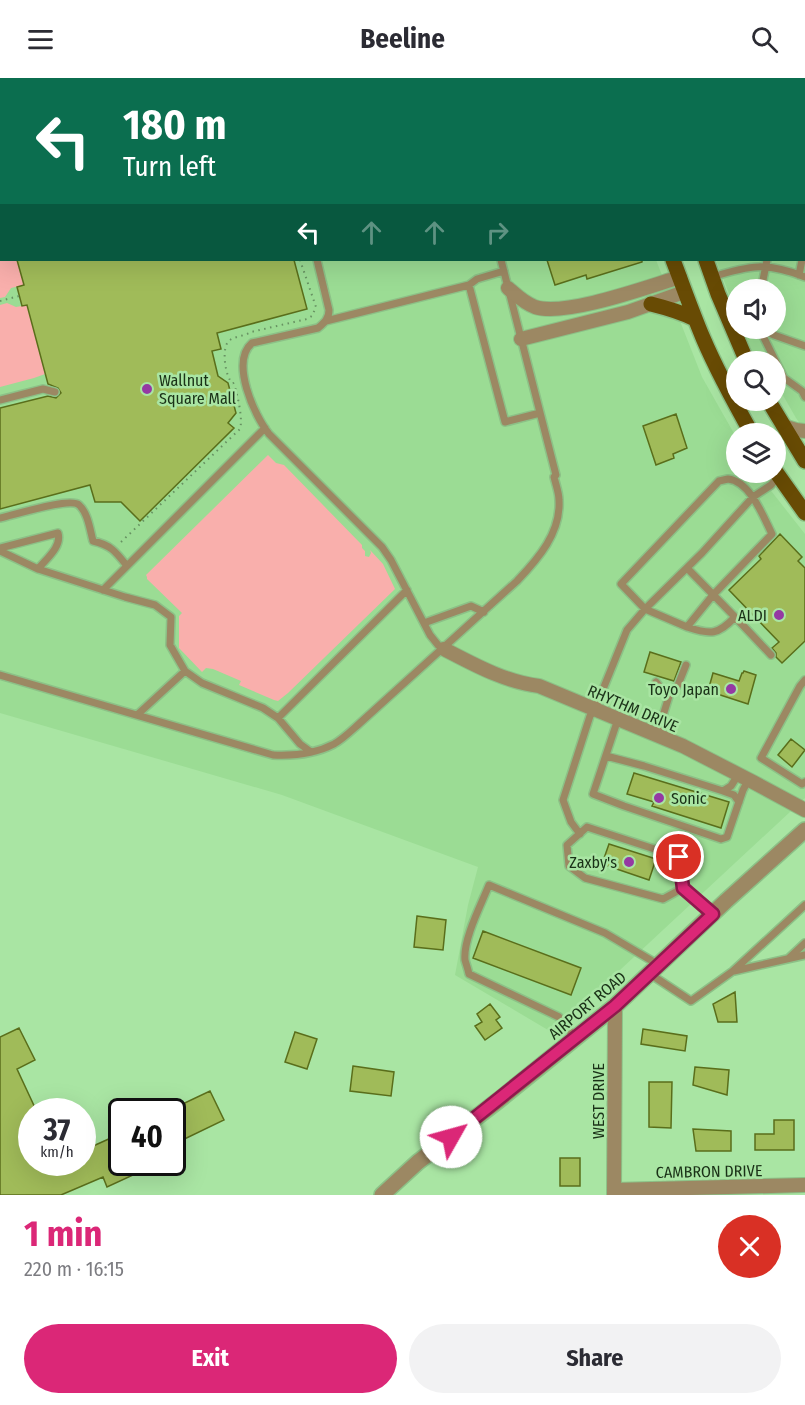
<!DOCTYPE html>
<meta charset="utf-8">
<style>
body{margin:0;font-family:"Fira Sans Condensed",sans-serif;background:#f2f2f3;color:#2b2b33;height:100vh;display:flex;flex-direction:column;font-size:22px;white-space:nowrap}
*{box-sizing:border-box;margin:0}
p{font-size:20px;color:#7c7c81}
.icon{flex:none;width:33px;height:33px;fill:none;stroke:currentColor;stroke-width:2;stroke-linecap:round;stroke-linejoin:round}
.map{position:relative;height:1117px;overflow:hidden}
.details{display:flex;flex-direction:column;background:#fff;flex:1}
.details>*{flex:none}
.banner{position:absolute;left:0px;top:0px;width:806px;height:183px;box-shadow:0 6px 24px #0002;background:#0b6e4f;color:#fff;overflow:hidden}
.tools{position:absolute;left:726px;top:201px;display:grid;gap:12px}
.tools a{display:grid;place-items:center;width:60px;height:60px;border-radius:50%;background:#fff;box-shadow:0 6px 24px #0002;font-size:30px}
.speed{position:absolute;left:18px;top:1020px;display:flex;gap:12px;font-size:30px;font-weight:700;text-align:center}
.speed>*{display:grid;place-content:center;width:78px;height:78px;border-radius:50%;background:#fff;box-shadow:0 6px 24px #0002;line-height:1}
.speed small{font-size:15px;font-weight:400}
.speed .limit{border:3px solid #111;border-radius:9px;background:#fff;color:#111}
.pin{position:absolute;display:grid;place-items:center;width:51px;height:51px;color:#fff;margin:-26px;border:3px solid #fff;border-radius:50%;box-shadow:0 2px 6px #0007}
.me{position:absolute;width:66px;margin:-33px;rotate:52deg;stroke-linejoin:round;filter:drop-shadow(0 0 4px #0008)}
.turn{display:flex;align-items:center;gap:21px;height:126px;padding:0 24px;font-size:27px}
.turn .icon{width:78px;height:78px;stroke-width:2.5}
.turn b{display:block;font-size:42px;line-height:51px}
.lanes{display:flex;align-items:center;height:57px;padding:0 24px;background:#0003;justify-content:center;gap:30px;direction:ltr}
.lanes .off{opacity:.35}
.round{display:grid;place-items:center;flex:none;width:63px;height:63px;border-radius:32px;background:#f2f2f3}
.head{display:flex;align-items:center;justify-content:space-between;height:102px;padding:0 24px}
h1{font-size:36px;font-weight:700;line-height:45px;color:#db2777}
.button{display:flex;gap:12px;margin-top:auto;padding:12px 24px}
.button a{flex:1;height:69px;border-radius:36px;background:#db2777;color:#fff;font-size:24px;font-weight:700;line-height:69px;text-align:center}
.button a+a{background:#f2f2f3;color:#2b2b33}
header{display:flex;justify-content:space-between;align-items:center;height:78px;padding:0 24px;background:#fff;font-size:27px;font-weight:700}
.map>svg:first-child{display:block}
.built{fill:#9bdc94}
.green{fill:#f9afac}
.building{fill:#a0bb59;stroke:#5a6e1b;stroke-width:1.5}
.lines{fill:none;stroke-linecap:round;stroke-linejoin:round}
.service-casing{stroke:#8cc187;stroke-width:10}
.minor-casing{stroke:#8cc187;stroke-width:16}
.tertiary-casing{stroke:#8cc187;stroke-width:18}
.primary-casing{stroke:#8cc187;stroke-width:18}
.path{stroke:#679262;stroke-width:2;stroke-dasharray:1.5 4.5;stroke-linecap:butt}
.service{stroke:#9c8863;stroke-width:7}
.minor{stroke:#9c8863;stroke-width:14}
.tertiary{stroke:#9c8863;stroke-width:15}
.primary{stroke:#684b04;stroke-width:15}
.route-casing{stroke:#8e194d;stroke-width:15}
.route{stroke:#db2777;stroke-width:10}
.poi-dot{fill:#9539a3;stroke:#a9e5a3;stroke-width:2}
.labels{text-anchor:middle;stroke-width:5;stroke-linejoin:round;paint-order:stroke}
.poi-label{font-size:16px;fill:#1a3117;stroke:#a9e5a3;text-anchor:end}
.street-label{font-size:16px;fill:#1a3117;stroke:#a9e5a3}
</style>
<header><svg class="icon" aria-label="menu" viewBox="0 0 24 24"><path d="M4 6h16M4 12h16M4 18h16"/></svg>Beeline<svg class="icon" aria-label="search" viewBox="0 0 24 24"><circle cx="10" cy="10" r="6"/><path d="M15 15l6 6"/></svg></header>
<div class="map">
<svg width="805" height="1117" viewBox="0 0 805 1117">
<rect width="100%" height="100%" fill="#a9e5a3"/>
<path class="built" d="M 0,0 L 618,0 L 618,1 L 2,2 L 2,182 L 656,182 L 702,299 L 736,359 L 736,394 L 757,395 L 805,456 L 805,720 L 620,892 L 548,952 L 455,897 L 468,827 L 478,789 L 282,717 L 0,635 Z
M 677,0 L 805,0 L 805,353 L 796,340 L 776,305 L 776,284 L 757,283 L 755,281 L 743,251 L 776,250 L 776,212 L 736,212 L 736,234 L 716,182 L 804,182 L 804,2 L 677,2 Z"/>
<path class="green" d="M 0,139 L 1,139 L 2,182 L 17,182 L 24,207 L 11,210 L 5,219 L 0,220 Z
M 7,225 L 16,229 L 27,227 L 45,296 L 34,300 L 0,309 L 0,227 Z
M 268,377 L 276,385 L 284,387 L 362,467 L 362,470 L 365,473 L 365,478 L 369,479 L 371,475 L 370,472 L 383,486 L 395,511 L 288,615 L 278,623 L 274,622 L 239,607 L 241,603 L 213,591 L 206,590 L 202,594 L 179,570 L 179,538 L 182,535 L 147,501 L 147,499 L 146,497 Z"/>
<path class="building" d="M 17,182 L 294,182 L 307,231 L 217,255 L 221,271 L 212,273 L 218,298 L 228,305 L 236,335 L 228,345 L 234,350 L 140,443 L 121,424 L 95,424 L 90,407 L 0,431 L 0,330 L 48,318 L 56,320 L 61,315 L 58,310 L 48,306 L 27,227 L 22,228 L 17,209 L 24,207 Z
M 547,182 L 642,182 L 642,184 L 587,201 L 586,197 L 555,207 Z
M 676,336 L 687,370 L 673,376 L 674,380 L 656,387 L 643,348 Z
M 780,456 L 802,479 L 798,483 L 805,490 L 805,563 L 782,585 L 776,579 L 776,575 L 772,570 L 779,564 L 729,512 L 761,481 L 759,478 Z
M 650,574 L 681,584 L 674,603 L 644,594 Z
M 744,593 L 756,597 L 748,626 L 708,613 L 713,595 L 739,603 L 742,595 L 743,595 Z
M 791,661 L 805,672 L 792,689 L 778,677 Z
M 634,695 L 729,724 L 721,750 L 652,728 L 654,724 L 627,716 Z
M 609,766 L 656,781 L 649,802 L 602,786 Z
M 417,838 L 446,842 L 443,872 L 414,869 Z
M 483,853 L 581,890 L 571,917 L 473,880 Z
M 735,914 L 737,944 L 718,944 L 713,926 Z
M 490,926 L 500,939 L 496,942 L 502,950 L 485,962 L 475,948 L 482,944 L 477,936 Z
M 19,950 L 35,982 L 17,991 L 37,1034 L 32,1034 L 32,1084 L 82,1084 L 82,1073 L 122,1055 L 122,1084 L 140,1084 L 144,1092 L 107,1109 L 103,1099 L 61,1117 L 0,1117 L 0,959 Z
M 643,951 L 687,958 L 685,973 L 641,966 Z
M 295,954 L 317,961 L 307,991 L 285,984 Z
M 353,988 L 394,994 L 391,1018 L 350,1013 Z
M 695,989 L 729,992 L 727,1017 L 693,1007 Z
M 649,1004 L 672,1004 L 671,1050 L 649,1049 Z
M 210,1013 L 224,1042 L 172,1067 L 172,1031 Z
M 774,1042 L 794,1042 L 794,1072 L 755,1072 L 755,1056 L 774,1056 Z
M 693,1051 L 731,1053 L 731,1073 L 696,1073 Z
M 560,1080 L 580,1080 L 580,1108 L 560,1108 Z"/>
<g class="lines">
<g class="service-casing">
<path id="service" d="M 173,0 L 173,2
M 454,0 L 454,2
M 731,2 L 731,0
M 741,2 L 741,0
M 769,2 L 769,0
M 804,75 L 805,75
M 804,174 L 805,169
M 317,182 L 329,232 C 329,241 324,245 318,250 L 252,265 C 230,284 254,337 269,356 L 382,469 L 391,482 L 430,557 L 438,567 L 444,571
M 799,197 L 802,182
M 712,199 C 751,187 766,184 805,199
M 469,207 L 505,344 L 540,335
M 761,212 L 767,182
M 326,243 L 469,207 L 477,201 L 504,193
M 759,250 L 784,300 L 802,313 L 805,319
M 760,250 L 774,257 L 805,268
M 0,322 L 43,311 L 55,314
M 728,401 C 750,403 763,438 772,456 L 713,517 L 687,549 L 645,531 L 621,506 L 719,403 Z
M 0,440 C 14,437 70,419 79,427 C 88,435 90,452 93,463 C 111,467 116,474 127,488
M 0,470 L 58,455 C 62,469 46,481 38,491
M 0,473 L 38,491 L 125,519 L 155,527 L 171,539 L 170,567 L 185,593 L 202,605 L 263,630 L 278,640 L 300,666 L 311,674
M 687,490 L 735,539 C 718,557 711,557 687,549
M 103,512 L 265,350
M 735,539 L 771,577
M 424,545 L 471,528 L 484,534
M 0,597 L 273,677 C 294,678 315,676 334,666 C 343,661 352,652 360,645 L 517,503 C 538,481 561,455 559,422 C 559,415 556,407 554,399 L 556,397 L 501,182
M 805,602 L 800,608 L 761,680 L 802,706 L 805,704
M 656,604 L 663,613 L 670,615
M 137,637 L 185,593
M 278,640 L 407,512
M 618,641 L 593,716 L 624,728 L 721,761 L 727,759 L 743,712 L 749,701
M 657,657 L 670,615 L 678,607 L 686,587
M 606,678 L 644,688 L 723,713 L 731,708 L 738,697
M 723,713 L 734,717 L 739,724
M 580,756 L 571,744 L 563,722 L 590,638 L 595,631 L 627,552 L 645,531 L 702,475 L 753,419 L 771,407 L 778,399
M 683,810 L 663,821 L 585,800 L 569,788 L 567,767 L 587,749 L 679,779 L 683,810 L 713,835
M 789,880 L 805,865
M 734,893 L 805,877
M 650,896 L 691,923 L 733,893 L 805,827
M 575,960 L 559,939 L 469,896 C 468,891 466,886 465,882 C 463,861 481,827 489,807 L 605,855 L 659,887"/>
</g>
<g class="minor-casing">
<path id="minor" d="M 692,0 L 697,2
M 508,210 C 516,217 524,225 535,229 C 565,239 647,209 680,199
M 521,261 L 628,234 L 684,214
M 783,348 L 796,352 L 805,353
M 444,571 C 473,586 505,604 539,608 L 683,668 L 753,704 L 805,732
M 614,1112 L 805,1107
M 614,1117 L 615,928"/>
</g>
<g class="tertiary-casing">
<path id="tertiary" d="M 382,1117 L 418,1084 L 499,1022 L 615,928 L 726,823 L 805,752"/>
</g>
<g class="primary-casing">
<path id="primary" d="M 636,0 L 636,2
M 667,0 L 667,2
M 673,182 C 683,208 692,234 703,260 C 717,293 734,324 752,356
M 706,182 L 718,216 L 747,284
M 651,226 C 667,230 681,234 695,241
M 768,322 L 805,383
M 776,394 L 805,435"/>
</g>
<path class="path" d="M 154,0 L 154,2
M 0,137 L 2,136
M 0,223 L 19,218
M 121,464 L 240,351 C 243,341 238,320 235,309 C 232,301 234,309 230,302 C 225,294 221,268 230,262 C 236,258 245,258 251,254 L 307,241 L 312,238 L 316,229 L 300,182"/>
<use href="#service" class="service"/>
<use href="#minor" class="minor"/>
<use href="#tertiary" class="tertiary"/>
<use href="#primary" class="primary"/>
</g>
<g class="lines">
<g class="route-casing">
<path id="route" d="M 451,1059 L 615,928 L 713,836 L 683,810 L 679,779"/>
</g>
<use href="#route" class="route"/>
</g>
<g class="poi-dot">
<circle cx="147" cy="311" r="6"/>
<circle cx="779" cy="537" r="6"/>
<circle cx="731" cy="611" r="6"/>
<circle cx="659" cy="720" r="6"/>
<circle cx="629" cy="784" r="6"/>
</g>
<g class="labels">
<g class="poi-label">
<text x="159" y="308" text-anchor="start">Wallnut<tspan x="159" dy="18">Square Mall</tspan></text>
<text x="767" y="543">ALDI</text>
<text x="719" y="617">Toyo Japan</text>
<text x="671" y="726" text-anchor="start">Sonic</text>
<text x="617" y="790">Zaxby's</text>
</g>
<g class="street-label">
<text transform="translate(633 630) rotate(23)" y="6">RHYTHM DRIVE</text>
<text transform="translate(587 927) rotate(-40)" y="6">AIRPORT ROAD</text>
<text transform="translate(598 1023) rotate(-90)" y="6">WEST DRIVE</text>
<text transform="translate(709 1093) rotate(-1)" y="6">CAMBRON DRIVE</text>
</g>
</g>
</svg>
<div class="tools">
<a><svg class="icon" aria-label="sound" viewBox="0 0 24 24"><path d="M4 9h4l5-4v14l-5-4H4zM17 9q2 3 0 6"/></svg></a>
<a><svg class="icon" aria-label="search" viewBox="0 0 24 24"><circle cx="10" cy="10" r="6"/><path d="M15 15l6 6"/></svg></a>
<a><svg class="icon" aria-label="layers" viewBox="0 0 24 24"><path d="M12 4l9 5-9 5-9-5zM3 14l9 5 9-5"/></svg></a>
</div>
<div class="speed"><div>37<small>km/h</small></div><div class="limit">40</div></div>
<div class="pin" style="left:679px;top:779px;background:#d93025"><svg class="icon" aria-label="arrive" viewBox="0 0 24 24"><path d="M6 21V4h12l-3 4 3 4H6"/></svg></div>
<svg class="me" style="left:451px;top:1059px" viewBox="-20 -20 40 40"><circle r="19" fill="#fff"/><path d="M0-13L10 11 0 6-10 11z" fill="#db2777"/></svg>
<div class="banner">
<div class="turn"><svg class="icon" aria-label="left" viewBox="0 0 24 24"><path d="M17 20v-9H6M10 6l-5 5 5 5"/></svg><div><b>180 m</b>Turn left</div></div>
<div class="lanes"><svg class="icon" aria-label="left" viewBox="0 0 24 24"><path d="M17 20v-9H6M10 6l-5 5 5 5"/></svg><svg class="icon off" aria-label="ahead" viewBox="0 0 24 24"><path d="M12 20V5M6 11l6-6 6 6"/></svg><svg class="icon off" aria-label="ahead" viewBox="0 0 24 24"><path d="M12 20V5M6 11l6-6 6 6"/></svg><svg class="icon off" aria-label="right" viewBox="0 0 24 24"><path d="M7 20v-9h11M14 6l5 5-5 5"/></svg></div>
</div>
</div>
<section class="details">
<div class="head"><div><h1>1 min</h1><p>220 m · 16:15</p></div><a class="round" style="background:#d93025;color:#fff"><svg class="icon" aria-label="close" viewBox="0 0 24 24"><path d="M6 6l12 12M18 6L6 18"/></svg></a></div>
<div class="button"><a>Exit</a><a>Share</a></div>
</section>
